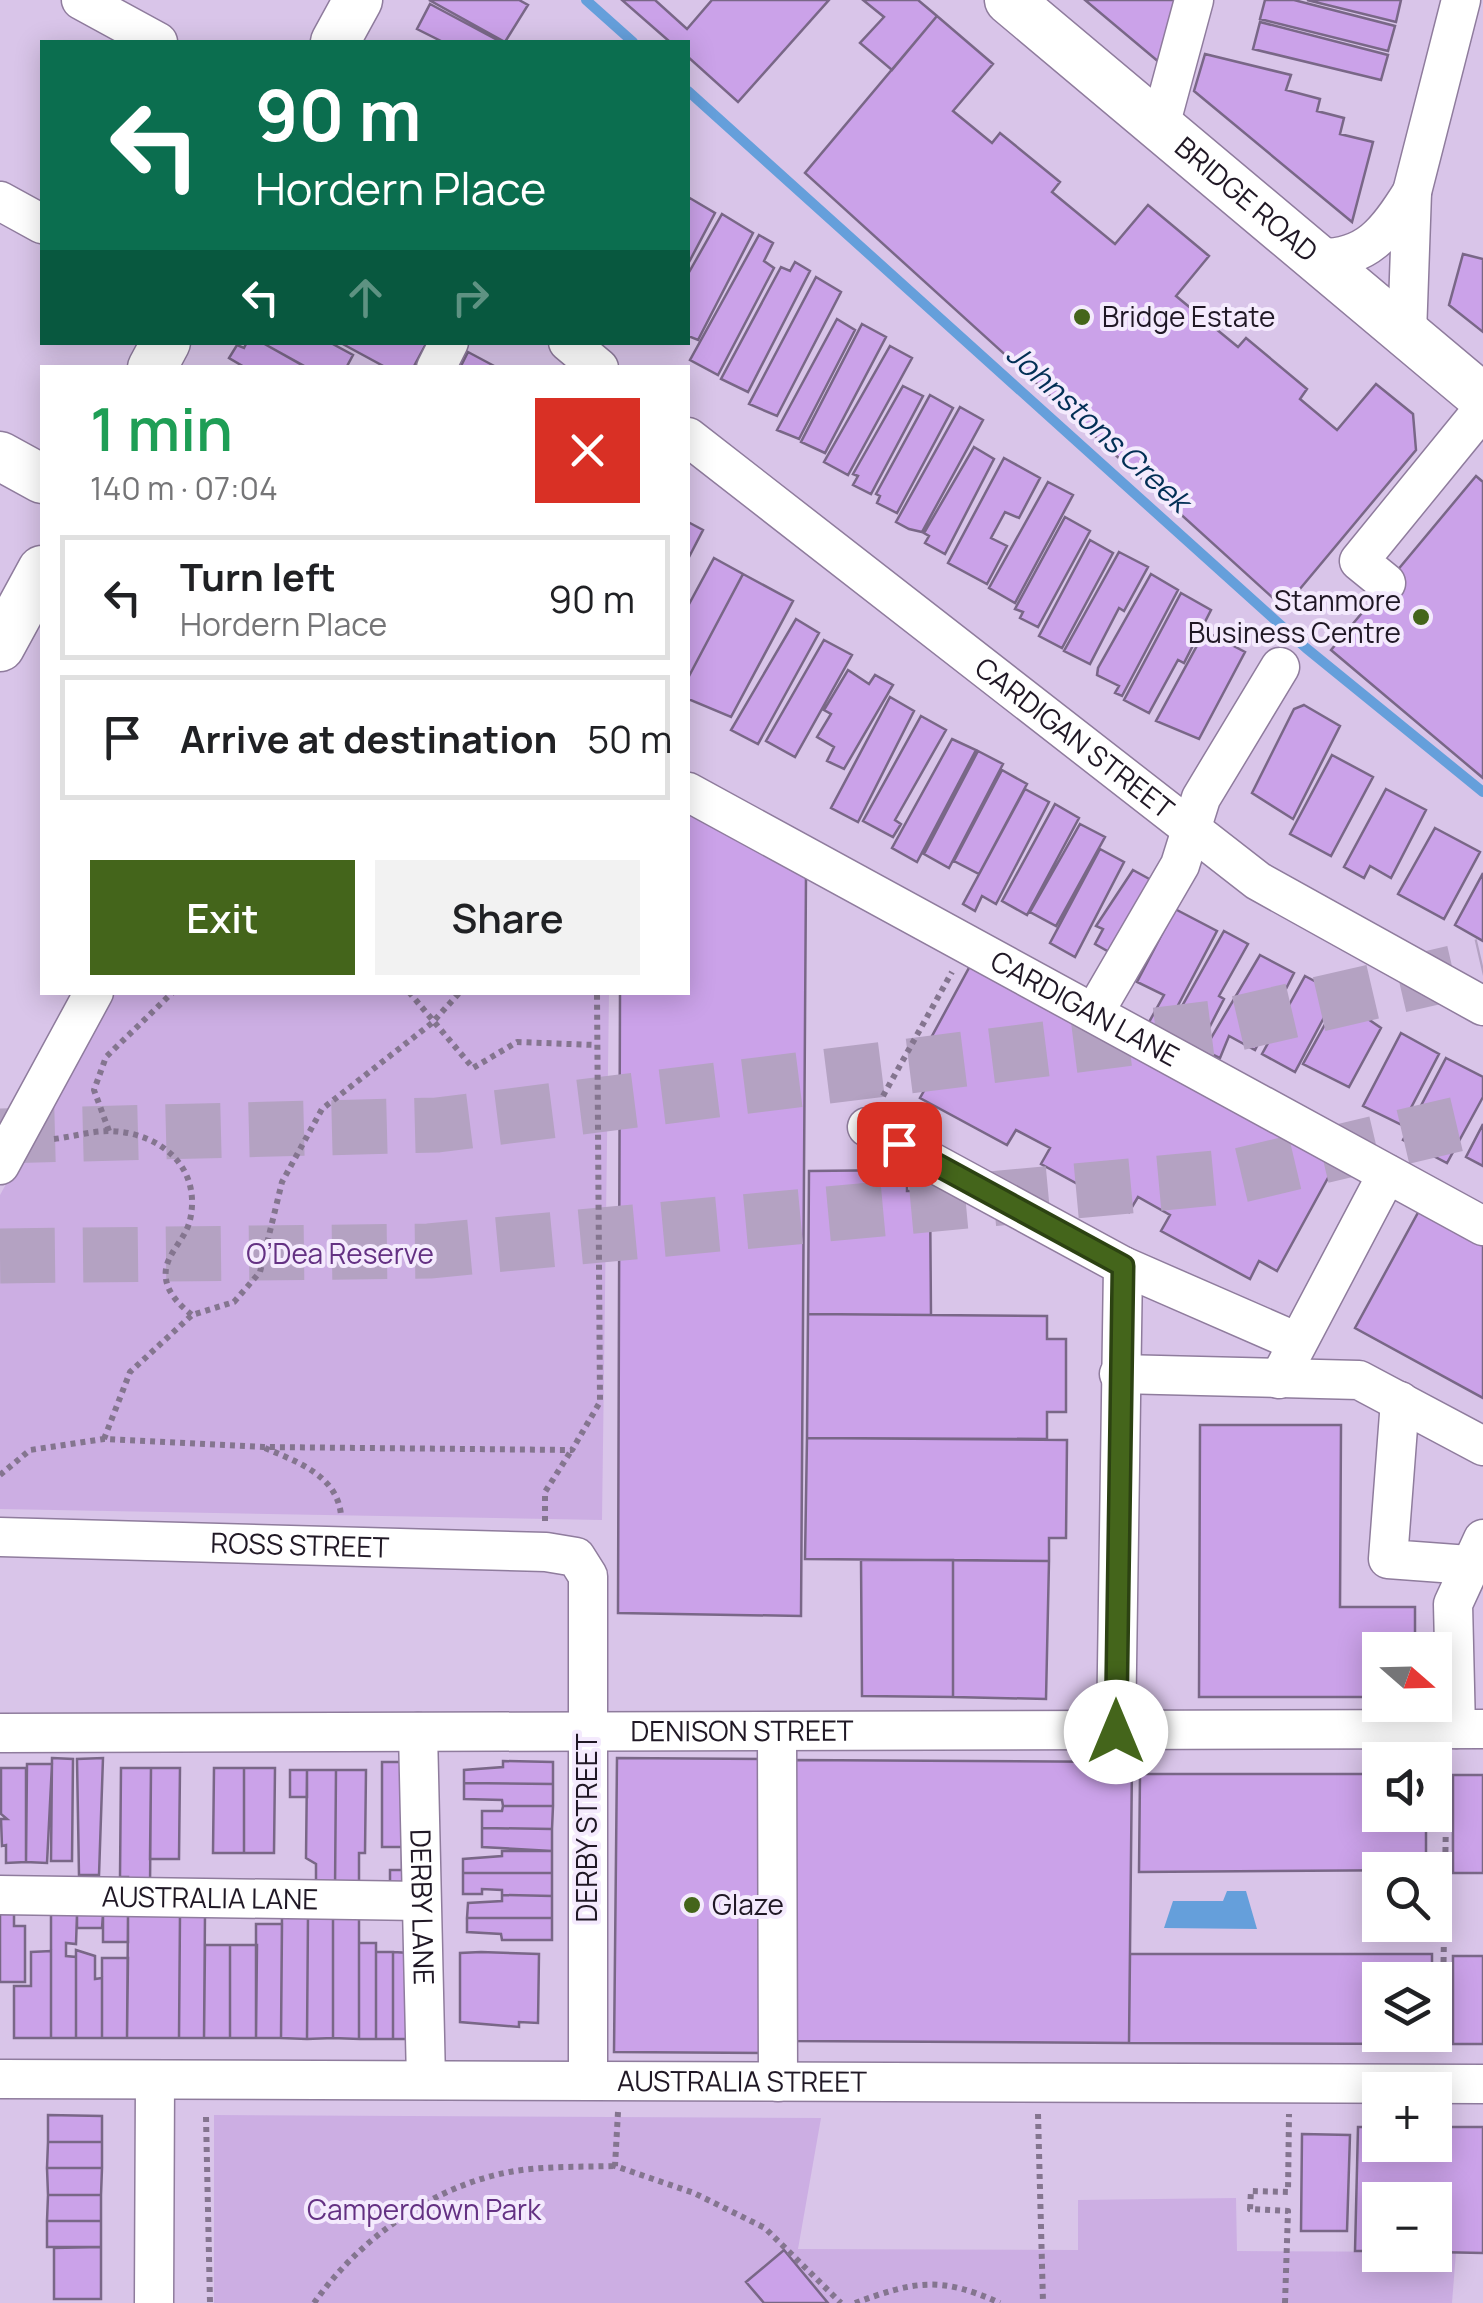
<!DOCTYPE html>
<meta charset="utf-8">
<style>
body{margin:0;font-family:Manrope,sans-serif;background:#f2f2f2;color:#202124;height:100vh;display:flex;flex-direction:column;font-size:38px;white-space:nowrap}
*{box-sizing:border-box;margin:0}
p{font-size:32px;color:#757577}
.icon{flex:none;width:55px;height:55px;fill:none;stroke:currentColor;stroke-width:2;stroke-linecap:round;stroke-linejoin:round}
.map{position:relative;flex:1;overflow:hidden}
.side{position:absolute;left:40px;top:365px;width:650px;height:630px;display:flex;flex-direction:column;background:#fff;border-radius:0px;box-shadow:0 5px 25px #0003}
.side>*{flex:none}
.top-card{position:absolute;left:40px;top:40px;width:650px;height:305px;border-radius:0px;box-shadow:0 5px 25px #0003;background:#0b6e4f;color:#fff;overflow:hidden}
.needle{width:65px;rotate:110deg}
.fabs{position:absolute;left:1362px;top:1632px;display:grid;gap:20px}
.fabs a{display:grid;place-items:center;width:90px;height:90px;border-radius:0px;background:#fff;box-shadow:0 5px 25px #0003;font-size:50px}
.pin{position:absolute;display:grid;place-items:center;width:85px;height:85px;color:#fff;margin:-42px;border-radius:20px;box-shadow:0 5px 15px #0006}
.me{position:absolute;width:110px;margin:-55px;rotate:0deg;stroke-linejoin:round;filter:drop-shadow(0 0 8px #0008)}
.turn{display:flex;align-items:center;gap:35px;height:210px;padding:0 50px;font-size:45px}
.turn .icon{width:130px;height:130px;stroke-width:2.5}
.turn b{display:block;font-size:70px;line-height:85px}
.lanes{display:flex;align-items:center;height:95px;padding:0 50px;background:#0003;justify-content:center;gap:50px;direction:ltr}
.lanes .off{opacity:.35}
.round{display:grid;place-items:center;flex:none;width:105px;height:105px;border-radius:0px;background:#f2f2f2}
.overview{display:flex;align-items:center;justify-content:space-between;height:170px;padding:0 50px}
h1{font-size:60px;font-weight:600;line-height:75px;color:#1e9e55}
.button{display:flex;gap:20px;margin-top:auto;padding:20px 50px}
.button a{flex:1;height:115px;border-radius:0px;background:#44651b;color:#fff;font-size:40px;font-weight:600;line-height:115px;text-align:center}
.button a+a{background:#f2f2f2;color:#202124}
ul{padding:0;list-style:none}
li{display:flex;align-items:center;gap:30px;height:125px;margin:0 20px 15px;padding:0 30px;border:5px solid #e0e0e0;border-radius:0px}
li div{flex:1}
li b{display:block;font-size:38px}
li em{font-style:normal}
.map>svg:first-child{display:block}
.green{fill:#ccaee3}
.water{fill:#659fdb}
.lines{fill:none;stroke-linecap:round;stroke-linejoin:round}
.stream{stroke:#659fdb;stroke-width:10}
.building{fill:#cba2e9;stroke:#796787;stroke-width:2.5}
.highway-tunnel{stroke:#b4a2c2;stroke-width:55;stroke-dasharray:55 28;stroke-linecap:butt}
.minor-casing{stroke:#8f7c9d;stroke-width:41}
.major-casing{stroke:#8f7c9d;stroke-width:51}
.path{stroke:#84758f;stroke-width:6;stroke-dasharray:5 5;stroke-linecap:butt}
.minor{stroke:#fff;stroke-width:38}
.major{stroke:#fff;stroke-width:48}
.route-casing{stroke:#2c4212;stroke-width:25}
.route{stroke:#44651b;stroke-width:18}
.poi-dot{fill:#44651b;stroke:#f4eafd;stroke-width:4}
.labels{text-anchor:middle;stroke-width:8;stroke-linejoin:round;paint-order:stroke}
.street-label{font-size:28px;fill:#201825;stroke:#f4eafd}
.poi-label{font-size:28px;fill:#201825;stroke:#f4eafd;text-anchor:start}
.park-label{font-size:28px;fill:#643183;stroke:#f4eafd}
.water-label{font-size:30px;font-style:italic;fill:#022f55;stroke:#f4eafd}
</style>
<div class="map">
<svg width="1483" height="2303" viewBox="0 0 1483 2303">
<rect width="100%" height="100%" fill="#d9c5e9"/>
<path class="green" d="M 111,993 L 609,993 L 602,1520 L 0,1509 L 0,1195 Z
M 214,2115 L 821,2118 L 798,2249 L 1078,2250 L 1078,2200 L 1236,2198 L 1237,2251 L 1456,2252 L 1452,2303 L 214,2303 Z"/>
<path class="water" d="M 1227,1891 L 1246,1891 L 1257,1929 L 1164,1928 L 1173,1901 L 1223,1901 Z"/>
<g class="lines">
<path class="stream" d="M 586,0 L 633,42
M 688,91 L 1306,648 L 1483,792"/>
</g>
<path class="building" d="M 429,0 L 519,0 L 528,5 L 505,42 Z
M 622,0 L 655,0 L 687,29 L 712,0 L 829,0 L 738,102 L 688,57 L 688,42 L 670,42 Z
M 863,0 L 918,0 L 937,16 L 892,70 L 860,43 L 884,17 Z
M 1085,0 L 1184,0 L 1166,68 Z
M 1265,0 L 1294,0 L 1395,26 L 1388,51 L 1260,19 Z
M 1307,0 L 1401,0 L 1396,22 Z
M 430,4 L 501,42 L 443,42 L 417,29 Z
M 937,16 L 993,64 L 953,111 L 992,143 L 1000,133 L 1060,182 L 1052,192 L 1115,244 L 1148,205 L 1209,256 L 1176,296 L 1238,347 L 1246,338 L 1307,389 L 1300,399 L 1337,430 L 1376,384 L 1413,414 L 1416,450 L 1284,608 L 805,173 Z
M 1260,22 L 1388,55 L 1381,80 L 1253,49 Z
M 1205,54 L 1291,75 L 1286,90 L 1320,99 L 1317,111 L 1344,118 L 1340,134 L 1373,142 L 1352,222 L 1194,91 Z
M 688,197 L 715,213 L 688,264 Z
M 722,214 L 753,233 L 698,340 L 688,336 L 688,274 Z
M 759,235 L 773,243 L 764,261 L 774,268 L 718,375 L 690,360 Z
M 1463,254 L 1483,259 L 1483,332 L 1449,305 Z
M 795,262 L 810,271 L 748,392 L 721,379 L 781,267 L 790,271 Z
M 816,277 L 841,292 L 777,416 L 749,404 Z
M 837,319 L 855,330 L 799,439 L 777,430 Z
M 862,324 L 886,337 L 825,453 L 801,442 Z
M 247,342 L 261,342 L 307,368 L 246,368 L 229,358 L 237,345 L 244,348 Z
M 261,342 L 329,342 L 353,355 L 346,368 L 308,368 Z
M 339,342 L 427,342 L 413,368 L 387,368 Z
M 890,346 L 912,358 L 848,475 L 824,462 Z
M 468,352 L 498,368 L 460,368 Z
M 903,386 L 923,396 L 871,494 L 853,485 L 858,476 L 853,474 Z
M 930,395 L 953,408 L 897,513 L 877,503 L 880,496 L 876,494 Z
M 960,407 L 983,420 L 922,532 L 909,529 L 896,522 Z
M 974,447 L 994,459 L 945,554 L 925,543 L 929,536 L 924,533 Z
M 1004,458 L 1040,478 L 1019,518 L 1005,512 L 991,538 L 1007,546 L 987,584 L 948,563 Z
M 1476,476 L 1483,482 L 1483,778 L 1331,650 Z
M 1048,482 L 1073,495 L 1015,603 L 989,588 Z
M 1065,517 L 1090,531 L 1038,627 L 1020,618 L 1023,612 L 1015,609 Z
M 688,522 L 703,530 L 688,559 Z
M 1090,540 L 1113,553 L 1062,648 L 1039,636 Z
M 1119,552 L 1148,567 L 1124,611 L 1119,608 L 1090,664 L 1064,651 Z
M 714,558 L 743,574 L 688,678 L 688,606 Z
M 743,574 L 793,601 L 731,717 L 688,699 L 688,678 Z
M 1151,574 L 1178,590 L 1122,696 L 1115,693 L 1119,686 L 1097,675 L 1098,668 Z
M 1181,593 L 1211,610 L 1184,663 L 1178,660 L 1149,713 L 1124,700 Z
M 796,619 L 819,633 L 758,744 L 731,730 Z
M 1205,631 L 1245,652 L 1199,739 L 1156,721 Z
M 824,640 L 852,655 L 795,757 L 766,741 Z
M 848,670 L 869,684 L 875,675 L 893,685 L 844,769 L 827,761 L 834,747 L 817,737 L 831,714 L 824,710 Z
M 890,697 L 914,711 L 858,822 L 831,808 Z
M 1304,705 L 1340,726 L 1293,819 L 1252,793 L 1294,709 Z
M 921,716 L 946,730 L 895,820 L 901,824 L 893,837 L 863,821 Z
M 952,739 L 976,750 L 917,862 L 892,848 Z
M 978,751 L 1003,764 L 949,868 L 924,854 Z
M 1332,755 L 1373,777 L 1331,856 L 1290,834 Z
M 1002,770 L 1027,784 L 979,874 L 954,861 Z
M 1025,789 L 1049,802 L 996,904 L 982,896 L 975,911 L 963,904 Z
M 1386,789 L 1426,810 L 1391,878 L 1370,866 L 1364,878 L 1344,867 Z
M 1055,804 L 1079,818 L 1027,915 L 1002,901 Z
M 688,811 L 806,875 L 801,1616 L 618,1613 L 620,992 L 688,992 Z
M 1080,824 L 1105,837 L 1056,926 L 1030,912 Z
M 1435,828 L 1480,852 L 1444,919 L 1398,894 Z
M 1100,849 L 1124,862 L 1075,957 L 1050,943 Z
M 1133,870 L 1153,881 L 1118,957 L 1095,944 L 1103,929 L 1096,926 Z
M 1483,873 L 1483,941 L 1455,925 Z
M 1175,909 L 1217,931 L 1164,1032 L 1148,1024 L 1164,995 L 1137,982 Z
M 1224,931 L 1248,944 L 1219,996 L 1224,999 L 1207,1032 L 1176,1017 Z
M 1260,955 L 1294,973 L 1255,1050 L 1229,1036 L 1220,1058 L 1204,1050 Z
M 970,966 L 1335,1165 L 1277,1271 L 1259,1261 L 1250,1279 L 1161,1231 L 1170,1215 L 1138,1197 L 1129,1212 L 1041,1164 L 1050,1148 L 1016,1130 L 1007,1145 L 920,1098 L 930,1080 L 913,1071 Z
M 1305,976 L 1337,993 L 1295,1072 L 1262,1054 Z
M 1339,999 L 1381,1028 L 1349,1087 L 1303,1064 Z
M 1401,1033 L 1439,1054 L 1402,1125 L 1363,1106 Z
M 1446,1058 L 1483,1077 L 1483,1097 L 1447,1163 L 1403,1140 Z
M 1483,1124 L 1483,1166 L 1466,1157 Z
M 907,1170 L 907,1191 L 930,1191 L 931,1315 L 808,1314 L 809,1171 Z
M 1420,1209 L 1483,1244 L 1483,1398 L 1355,1328 Z
M 808,1314 L 1047,1316 L 1047,1339 L 1066,1339 L 1066,1412 L 1047,1412 L 1047,1439 L 807,1438 Z
M 1200,1425 L 1341,1425 L 1340,1607 L 1415,1607 L 1415,1650 L 1380,1650 L 1380,1697 L 1199,1697 Z
M 807,1438 L 1067,1440 L 1066,1538 L 1049,1538 L 1049,1561 L 805,1559 Z
M 861,1560 L 953,1560 L 953,1697 L 862,1696 Z
M 953,1560 L 1049,1561 L 1046,1699 L 953,1697 Z
M 52,1758 L 73,1759 L 72,1861 L 51,1861 Z
M 103,1758 L 99,1875 L 79,1875 L 77,1759 Z
M 617,1758 L 769,1759 L 766,2053 L 614,2052 Z
M 793,1760 L 1132,1762 L 1129,2043 L 791,2041 Z
M 503,1761 L 553,1762 L 553,1784 L 464,1783 L 464,1770 L 503,1767 Z
M 382,1762 L 413,1762 L 412,1889 L 390,1889 L 390,1870 L 402,1870 L 402,1847 L 382,1847 Z
M 27,1764 L 52,1764 L 47,1863 L 26,1862 Z
M 1,1768 L 26,1768 L 26,1862 L 6,1863 L 6,1845 L 2,1846 L 1,1819 L 7,1819 L 1,1814 Z
M 121,1768 L 151,1768 L 150,1888 L 128,1889 L 128,1877 L 120,1877 Z
M 151,1768 L 180,1768 L 179,1859 L 150,1859 Z
M 214,1768 L 244,1768 L 244,1853 L 213,1853 Z
M 244,1768 L 275,1768 L 274,1853 L 244,1853 Z
M 290,1770 L 307,1770 L 307,1797 L 290,1797 Z
M 307,1770 L 336,1770 L 335,1890 L 316,1890 L 316,1864 L 306,1858 Z
M 336,1770 L 366,1770 L 365,1853 L 359,1853 L 359,1890 L 335,1890 Z
M 1140,1774 L 1380,1774 L 1380,1815 L 1426,1815 L 1426,1870 L 1139,1872 Z
M 1453,1775 L 1483,1775 L 1483,1873 L 1453,1873 Z
M 464,1783 L 553,1784 L 553,1806 L 503,1806 L 502,1800 L 464,1799 Z
M 503,1806 L 553,1806 L 552,1829 L 482,1828 L 482,1811 L 502,1811 Z
M 482,1828 L 552,1829 L 552,1851 L 482,1847 Z
M 502,1851 L 552,1851 L 552,1873 L 463,1873 L 463,1859 L 502,1856 Z
M 463,1873 L 552,1873 L 552,1896 L 502,1895 L 502,1890 L 482,1889 L 482,1894 L 463,1894 Z
M 502,1895 L 552,1896 L 552,1918 L 467,1918 L 468,1903 L 502,1901 Z
M 0,1914 L 14,1914 L 14,1926 L 25,1926 L 25,1982 L 0,1982 Z
M 51,1914 L 77,1914 L 76,1944 L 66,1943 L 66,1956 L 76,1957 L 76,2038 L 51,2038 Z
M 77,1914 L 103,1914 L 102,1928 L 77,1928 Z
M 103,1914 L 128,1914 L 128,1942 L 103,1942 Z
M 128,1914 L 180,1914 L 179,2038 L 127,2038 Z
M 180,1914 L 205,1914 L 204,2038 L 179,2038 Z
M 282,1914 L 308,1914 L 307,2039 L 281,2038 Z
M 308,1914 L 333,1915 L 333,2038 L 307,2039 Z
M 333,1915 L 359,1915 L 359,2039 L 333,2038 Z
M 467,1918 L 552,1918 L 552,1940 L 502,1940 L 501,1934 L 467,1932 Z
M 256,1924 L 282,1924 L 281,2038 L 256,2038 Z
M 359,1943 L 376,1943 L 376,2039 L 359,2039 Z
M 205,1945 L 230,1945 L 230,2038 L 204,2038 Z
M 230,1945 L 257,1945 L 256,2038 L 230,2038 Z
M 76,1950 L 95,1956 L 95,1979 L 102,1978 L 102,2038 L 76,2038 Z
M 51,1951 L 51,2038 L 14,2038 L 14,1986 L 31,1986 L 31,1952 Z
M 376,1952 L 393,1952 L 393,2039 L 376,2039 Z
M 393,1952 L 410,1953 L 410,2039 L 393,2039 Z
M 481,1952 L 539,1954 L 538,2023 L 519,2022 L 519,2027 L 460,2022 L 460,1953 Z
M 1130,1954 L 1432,1954 L 1432,1980 L 1380,1980 L 1380,2035 L 1432,2035 L 1432,2044 L 1129,2043 Z
M 1453,1956 L 1483,1956 L 1483,2044 L 1453,2044 Z
M 102,1958 L 128,1958 L 127,2038 L 102,2038 Z
M 48,2115 L 102,2116 L 102,2142 L 48,2142 Z
M 1358,2127 L 1380,2127 L 1380,2145 L 1435,2145 L 1435,2127 L 1483,2127 L 1483,2253 L 1435,2252 L 1435,2200 L 1380,2200 L 1380,2251 L 1355,2251 Z
M 1302,2134 L 1350,2135 L 1347,2231 L 1301,2231 Z
M 48,2142 L 102,2142 L 102,2168 L 47,2168 Z
M 47,2168 L 102,2168 L 101,2195 L 48,2195 Z
M 48,2195 L 101,2195 L 101,2221 L 47,2221 Z
M 47,2221 L 101,2221 L 101,2247 L 47,2247 Z
M 101,2247 L 101,2299 L 54,2299 L 54,2248 Z
M 784,2250 L 828,2303 L 764,2303 L 746,2282 Z"/>
<g class="lines">
<path class="highway-tunnel" d="M 0,1136 L 437,1125 L 1221,1027 L 1483,966
M 0,1256 L 429,1251 L 1237,1176 L 1483,1118"/>
<g class="minor-casing">
<g id="minor">
<path d="M 81,0 L 158,42"/>
<path d="M 1160,126 L 1194,0"/>
<path d="M 0,201 L 42,224"/>
<path d="M 1317,258 C 1367,260 1387,232 1412,192"/>
<path d="M 1407,334 L 1412,192 L 1461,0"/>
<path d="M 568,342 L 599,368"/>
<path d="M 436,368 L 449,342"/>
<path id="s1" d="M 688,437 L 1258,881 L 1483,1006"/>
<path d="M 1386,583 L 1359,561 L 1483,409"/>
<path id="s2" d="M 688,792 L 1483,1226"/>
<path d="M 1094,1013 L 1180,865 L 1201,798 L 1280,667"/>
<path d="M 867,1127 L 1123,1266 L 1116,1733"/>
<path d="M 0,1165 L 94,992"/>
<path d="M 1123,1266 L 1297,1342"/>
<path d="M 1119,1374 L 1359,1380 L 1483,1446"/>
<path d="M 1279,1379 L 1387,1174"/>
<path d="M 1400,1401 L 1388,1559 L 1469,1565"/>
<path id="s3" d="M 0,1537 L 546,1552 L 576,1557 L 588,1576 L 588,2080"/>
<path d="M 1456,1729 L 1453,1604 L 1483,1539"/>
<path id="s4" d="M 418,1732 L 426,2080"/>
<path d="M 777,1732 L 778,2082"/>
<path id="s5" d="M 0,1733 L 1483,1729"/>
<path id="s6" d="M 0,1895 L 421,1901"/>
<path id="s7" d="M 0,2079 L 1483,2084"/>
<path d="M 154,2303 L 155,2080"/>
</g>
</g>
<g class="major-casing">
<g id="major">
<path id="s8" d="M 1009,0 L 1483,398"/>
<path d="M 335,42 L 358,0"/>
<path d="M 152,368 L 166,342"/>
<path d="M 0,456 L 42,479"/>
<path d="M 0,647 L 42,570"/>
</g>
</g>
<path class="path" d="M 409,992 L 473,1068 L 517,1042 L 596,1045
M 883,1096 L 952,972
M 109,1131 L 94,1090 L 106,1057 L 173,992
M 54,1139 C 71,1137 91,1131 109,1131 C 160,1132 202,1167 190,1220 C 186,1238 169,1251 166,1269 C 163,1289 178,1304 192,1315
M 104,1439 L 130,1372 L 192,1315 L 234,1302 L 260,1272 L 282,1182 L 322,1109 L 432,1023 L 460,992
M 265,1448 C 297,1462 337,1475 341,1515
M 0,1475 L 30,1450 L 104,1439 L 263,1447 L 572,1450 L 600,1402 L 597,992
M 545,1521 L 545,1492 L 571,1451
M 1442,2052 L 1447,1760
M 618,2112 L 615,2166 L 694,2193 L 765,2228 L 841,2303
M 1038,2114 L 1043,2303
M 206,2117 L 210,2303
M 314,2303 C 360,2238 435,2184 515,2171 C 547,2166 582,2167 615,2166
M 855,2303 C 915,2281 940,2276 1000,2303
M 1285,2303 L 1288,2211 L 1250,2209 L 1251,2191 L 1288,2192 L 1289,2114"/>
<use href="#minor" class="minor"/>
<use href="#major" class="major"/>
</g>
<g class="lines">
<g class="route-casing">
<path id="route" d="M 899,1144 L 1123,1266 L 1116,1732"/>
</g>
<use href="#route" class="route"/>
</g>
<g class="poi-dot">
<circle cx="1082" cy="317" r="10"/>
<circle cx="1421" cy="617" r="10"/>
<circle cx="692" cy="1905" r="10"/>
</g>
<g class="labels">
<g class="street-label">
<text dy="10" stroke="none"><textPath href="#s8" startOffset="310">BRIDGE ROAD</textPath></text>
<text dy="10" stroke="none"><textPath href="#s1" startOffset="490">CARDIGAN STREET</textPath></text>
<text dy="10" stroke="none"><textPath href="#s2" startOffset="452">CARDIGAN LANE</textPath></text>
<text dy="10" stroke="none"><textPath href="#s3" startOffset="300">ROSS STREET</textPath></text>
<text dy="10" stroke="none"><textPath href="#s5" startOffset="742">DENISON STREET</textPath></text>
<text transform="translate(587 1828) rotate(-90)" y="10">DERBY STREET</text>
<text dy="10" stroke="none"><textPath href="#s6" startOffset="210">AUSTRALIA LANE</textPath></text>
<text dy="10" stroke="none"><textPath href="#s4" startOffset="175">DERBY LANE</textPath></text>
<text dy="10" stroke="none"><textPath href="#s7" startOffset="742">AUSTRALIA STREET</textPath></text>
</g>
<g class="poi-label">
<text x="1102" y="327">Bridge Estate</text>
<text x="1401" y="611" text-anchor="end">Stanmore<tspan x="1401" dy="32">Business Centre</tspan></text>
<text x="712" y="1915">Glaze</text>
</g>
<g class="park-label">
<text x="340" y="1264">O’Dea Reserve</text>
<text x="424" y="2220">Camperdown Park</text>
</g>
<g class="water-label">
<text transform="translate(1098 428) rotate(42)" y="10">Johnstons Creek</text>
</g>
</g>
</svg>
<div class="fabs">
<a><svg class="needle" viewBox="-14 -14 28 28"><path d="M0-13l5 13h-10z" fill="#e53935"/><path d="M0 13l5-13h-10z" fill="#757577"/></svg></a>
<a><svg class="icon" aria-label="sound" viewBox="0 0 24 24"><path d="M4 9h4l5-4v14l-5-4H4zM17 9q2 3 0 6"/></svg></a>
<a><svg class="icon" aria-label="search" viewBox="0 0 24 24"><circle cx="10" cy="10" r="6"/><path d="M15 15l6 6"/></svg></a>
<a><svg class="icon" aria-label="layers" viewBox="0 0 24 24"><path d="M12 4l9 5-9 5-9-5zM3 14l9 5 9-5"/></svg></a>
<a>+</a>
<a>−</a>
</div>
<div class="pin" style="left:899px;top:1144px;background:#d93025"><svg class="icon" aria-label="arrive" viewBox="0 0 24 24"><path d="M6 21V4h12l-3 4 3 4H6"/></svg></div>
<svg class="me" style="left:1116px;top:1732px" viewBox="-20 -20 40 40"><circle r="19" fill="#fff"/><path d="M0-13L10 11 0 6-10 11z" fill="#44651b"/></svg>
<div class="top-card">
<div class="turn"><svg class="icon" aria-label="left" viewBox="0 0 24 24"><path d="M17 20v-9H6M10 6l-5 5 5 5"/></svg><div><b>90 m</b>Hordern Place</div></div>
<div class="lanes"><svg class="icon" aria-label="left" viewBox="0 0 24 24"><path d="M17 20v-9H6M10 6l-5 5 5 5"/></svg><svg class="icon off" aria-label="ahead" viewBox="0 0 24 24"><path d="M12 20V5M6 11l6-6 6 6"/></svg><svg class="icon off" aria-label="right" viewBox="0 0 24 24"><path d="M7 20v-9h11M14 6l5 5-5 5"/></svg></div>
</div>
<section class="side">
<div class="overview"><div><h1>1 min</h1><p>140 m · 07:04</p></div><a class="round" style="background:#d93025;color:#fff"><svg class="icon" aria-label="close" viewBox="0 0 24 24"><path d="M6 6l12 12M18 6L6 18"/></svg></a></div>
<ul>
<li><svg class="icon" aria-label="left" viewBox="0 0 24 24"><path d="M17 20v-9H6M10 6l-5 5 5 5"/></svg><div><b>Turn left</b><p>Hordern Place</p></div><em>90 m</em></li>
<li><svg class="icon" aria-label="arrive" viewBox="0 0 24 24"><path d="M6 21V4h12l-3 4 3 4H6"/></svg><div><b>Arrive at destination</b></div><em>50 m</em></li>
</ul>
<div class="button"><a>Exit</a><a>Share</a></div>
</section>
</div>
